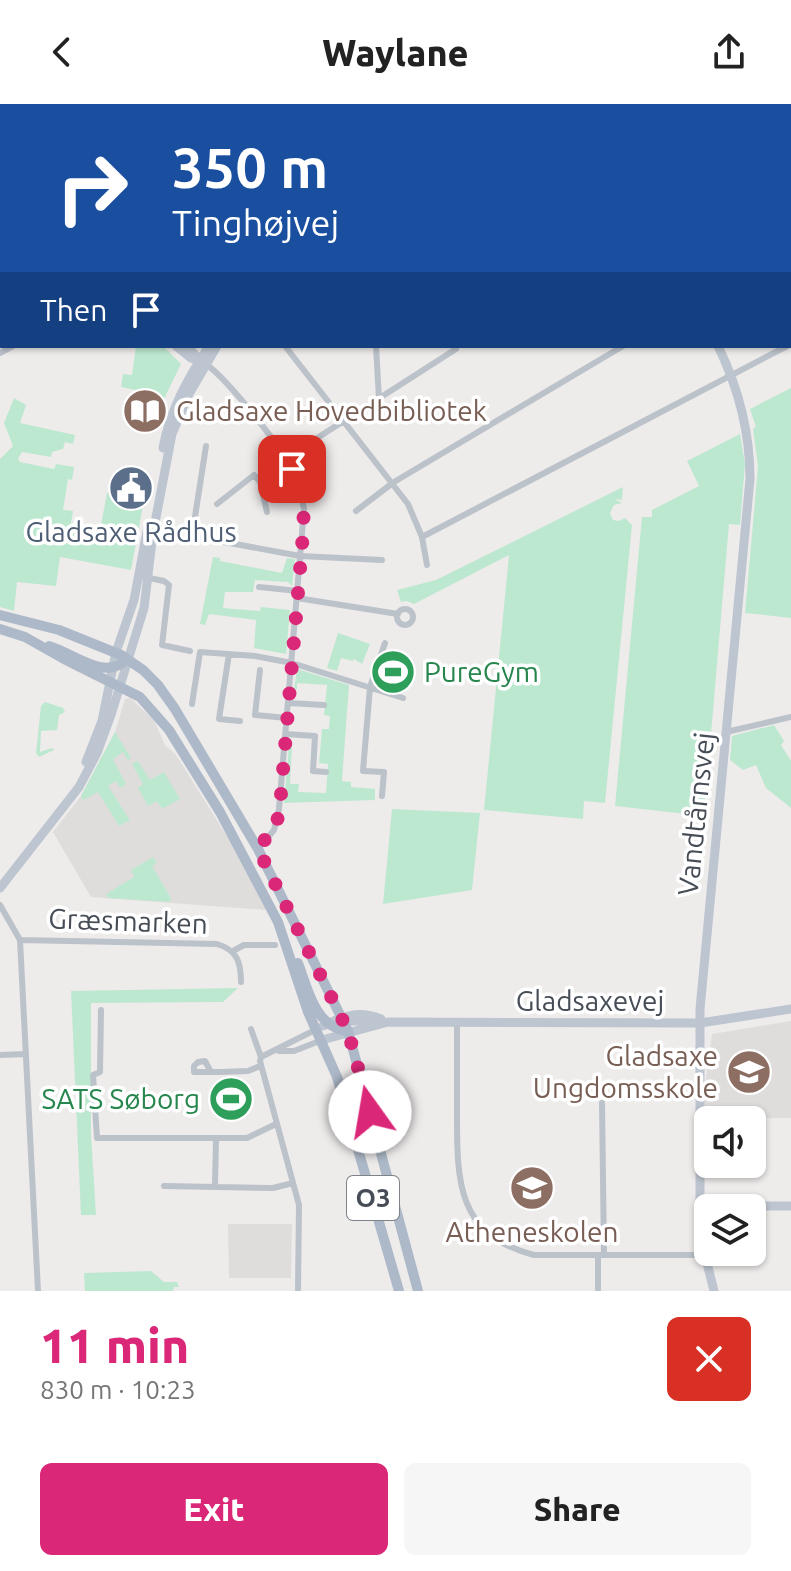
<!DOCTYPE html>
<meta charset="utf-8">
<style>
body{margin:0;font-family:Ubuntu,sans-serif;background:#f6f6f6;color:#222;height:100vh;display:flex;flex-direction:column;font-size:30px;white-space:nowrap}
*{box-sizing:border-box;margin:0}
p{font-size:26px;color:#767676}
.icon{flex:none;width:44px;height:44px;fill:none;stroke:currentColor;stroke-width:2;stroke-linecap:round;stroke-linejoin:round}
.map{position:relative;height:1187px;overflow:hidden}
.sheet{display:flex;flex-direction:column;background:#fff;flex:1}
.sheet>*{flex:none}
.guide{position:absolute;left:0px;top:0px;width:792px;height:244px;box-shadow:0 2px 6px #0004;background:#1a4fa0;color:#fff;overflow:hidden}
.fabs{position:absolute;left:694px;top:1002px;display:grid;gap:16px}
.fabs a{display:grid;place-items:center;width:72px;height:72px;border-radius:12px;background:#fff;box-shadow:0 2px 6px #0004;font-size:40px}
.pin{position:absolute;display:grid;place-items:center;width:68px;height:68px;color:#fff;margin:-34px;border-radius:16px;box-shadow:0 4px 12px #0006}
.me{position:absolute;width:88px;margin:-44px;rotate:347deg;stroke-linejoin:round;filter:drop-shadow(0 0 6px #0008)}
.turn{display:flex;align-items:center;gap:28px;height:168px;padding:0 40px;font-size:36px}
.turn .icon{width:104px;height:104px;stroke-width:2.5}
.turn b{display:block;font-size:56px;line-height:68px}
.then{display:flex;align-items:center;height:76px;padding:0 40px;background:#0003;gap:16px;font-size:30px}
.round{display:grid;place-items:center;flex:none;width:84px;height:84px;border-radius:12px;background:#f6f6f6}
.head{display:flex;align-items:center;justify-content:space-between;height:136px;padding:0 40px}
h1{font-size:48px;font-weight:800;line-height:60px;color:#db2777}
.button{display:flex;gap:16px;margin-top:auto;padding:16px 40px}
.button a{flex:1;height:92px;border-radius:12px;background:#db2777;color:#fff;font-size:32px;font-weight:800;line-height:92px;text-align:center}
.button a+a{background:#f6f6f6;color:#222}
header{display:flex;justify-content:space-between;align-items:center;height:104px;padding:0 40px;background:#fff;font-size:36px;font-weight:800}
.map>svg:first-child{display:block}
.education{fill:#dfdcdc}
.green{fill:#bde8d0}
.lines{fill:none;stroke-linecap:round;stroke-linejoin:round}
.street{stroke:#bbc2c9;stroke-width:6}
.secondary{stroke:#bdc5d0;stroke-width:9}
.primary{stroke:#adb9c8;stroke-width:10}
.route{stroke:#db2777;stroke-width:14;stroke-dasharray:0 25.2}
.labels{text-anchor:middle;stroke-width:7;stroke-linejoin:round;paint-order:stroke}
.shield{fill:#fff;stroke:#7e8289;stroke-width:2}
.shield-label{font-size:26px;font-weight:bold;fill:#464d56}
.education-label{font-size:28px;fill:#785e54;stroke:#fff;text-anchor:start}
.service-label{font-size:28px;fill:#4e5e75;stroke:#fff}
.leisure-label{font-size:28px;fill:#27864d;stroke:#fff;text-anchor:start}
.street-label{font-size:28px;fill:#464d56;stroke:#fff}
</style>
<header><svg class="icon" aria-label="back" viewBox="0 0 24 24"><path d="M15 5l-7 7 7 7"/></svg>Waylane<svg class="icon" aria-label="share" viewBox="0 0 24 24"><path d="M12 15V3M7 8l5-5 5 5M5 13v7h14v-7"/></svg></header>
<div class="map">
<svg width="791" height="1187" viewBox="0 0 791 1187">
<rect width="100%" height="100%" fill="#eeebeb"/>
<path class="education" d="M 130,594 L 154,616 L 165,641 L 176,651 L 230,737 L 266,806 L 91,793 L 53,728 L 81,692 L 115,628 L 125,595 Z
M 791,917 L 791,1014 L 705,1015 L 704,987 L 712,930 Z
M 228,1120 L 292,1120 L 291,1174 L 229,1174 Z"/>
<path class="green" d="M 136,242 L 163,242 L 181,260 L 162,299 L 155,298 L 154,290 L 121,283 L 123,270 L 132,271 Z
M 791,284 L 791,514 L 745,509 L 758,363 L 753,324 L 756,323 L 750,305 Z
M 14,294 L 26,301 L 20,319 L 75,331 L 73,340 L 65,338 L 63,345 L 52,348 L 51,353 L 22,348 L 18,355 L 20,358 L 54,365 L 56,360 L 74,363 L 72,376 L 68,375 L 63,406 L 73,407 L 70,425 L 89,428 L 89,435 L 98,437 L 107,389 L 144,396 L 131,466 L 60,453 L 56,482 L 17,478 L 14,507 L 0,503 L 0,355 L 13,342 L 4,319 Z
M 740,330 L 745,360 L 740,421 L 729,420 L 704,712 L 615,702 L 642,413 L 652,413 L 652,406 L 699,382 L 687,357 Z
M 623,383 L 622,396 L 614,395 L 622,399 L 614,401 L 610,409 L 613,416 L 619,417 L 625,414 L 632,421 L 605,699 L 584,697 L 583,715 L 484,706 L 509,451 L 414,500 L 407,497 L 401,498 L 397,486 L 436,476 Z
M 213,453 L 220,454 L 220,457 L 282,469 L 287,454 L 295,455 L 292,482 L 288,478 L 255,476 L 253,488 L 225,488 L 223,504 L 260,507 L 261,503 L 290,506 L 286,550 L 254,544 L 256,516 L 209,510 L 205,521 L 200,520 Z
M 338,529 L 370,540 L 362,560 L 354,555 L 353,557 L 341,554 L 337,567 L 327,564 Z
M 297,565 L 349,581 L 342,677 L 351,678 L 351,683 L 375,685 L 375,696 L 284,699 L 289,641 L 292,641 L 290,680 L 299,680 L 298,688 L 326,689 L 328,660 L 319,659 L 322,625 L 329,625 L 330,612 L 324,611 L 327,581 L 297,579 L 297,585 L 294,585 Z
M 45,598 L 63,604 L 65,608 L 59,611 L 57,626 L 41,627 L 40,648 L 52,644 L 54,646 L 39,653 L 36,649 L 41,602 Z
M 774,621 L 784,637 L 781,641 L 791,657 L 791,704 L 766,684 L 756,661 L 743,666 L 730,656 L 732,632 Z
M 115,628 L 131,654 L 128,656 L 123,648 L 113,655 L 126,680 L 120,684 L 116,677 L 108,682 L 130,716 L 119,722 L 98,688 L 83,696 L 81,692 Z
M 138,657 L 150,676 L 164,668 L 180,695 L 162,705 L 157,697 L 148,702 L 138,684 L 143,680 L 132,660 Z
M 392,705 L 480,709 L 472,786 L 383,800 Z
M 153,753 L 157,759 L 152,762 L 171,794 L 170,798 L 108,794 L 106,790 L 134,773 L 131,766 Z
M 238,884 L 223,898 L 91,899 L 91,1031 L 96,1111 L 81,1111 L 71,887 Z
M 151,1167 L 164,1178 L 177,1178 L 179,1183 L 174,1183 L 173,1187 L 85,1187 L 84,1169 Z"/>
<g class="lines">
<path class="street" d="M 417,0 L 419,2
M 640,0 L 642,2
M 158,2 L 158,0
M 726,2 L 728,0
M 776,2 L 779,0
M 790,31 L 791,30
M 0,72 L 2,76
M 285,242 L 408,400 L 422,433 L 427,461
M 376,242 L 379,295
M 0,249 L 13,242
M 206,260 C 228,276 287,349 297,374 C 300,384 302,395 304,405 L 279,705 L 274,726 L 258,745
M 206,342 L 192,432 L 300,452 L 382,456
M 286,354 L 456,245
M 217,400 L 254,371 L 260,378
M 356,407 L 394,378 L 623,242
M 267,408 L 260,378 L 288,357
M 422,433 L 787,242
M 144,473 L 164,477 L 169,481 L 162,541 L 190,547
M 259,483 L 298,487
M 297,494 L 398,510
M397 513a8 8 0 1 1 16 0a8 8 0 1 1-16 0Z
M 229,550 L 219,615 L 240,617
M 260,566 L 255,611 L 287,614
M 288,599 L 324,601
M 192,600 L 200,548 L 255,552 L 292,559 L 403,594
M 726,628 L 791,613
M 286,630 L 315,632 L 313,667 L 326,668
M 382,692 L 384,668 L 363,667 L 370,583 L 385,539
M 0,801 L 20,836 L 38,1187
M 20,836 L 217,840 C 237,846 241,858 241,878
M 233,847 L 244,841 L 275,841
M 101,906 L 100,968 L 93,971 L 97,1034 L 247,1034 L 276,1020
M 457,919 C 457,950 457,980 457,1011 C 457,1078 457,1131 534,1151 L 705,1151
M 251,925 L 261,953
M 279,947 L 294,947 L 322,936
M 0,951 L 26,950
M 211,968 L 194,968 L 194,962 L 198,958 L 205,957 L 211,968 L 219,968
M 221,968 L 248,967 L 260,962
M 602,999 L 604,1151
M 164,1082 L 273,1084 L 293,1079
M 215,1082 L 216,1034
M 298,1187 L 299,1101 L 260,957 L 261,953 L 315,926
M 598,1187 L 598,1151"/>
<path class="secondary" d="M 531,0 L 532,2
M 176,2 L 176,0
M 390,2 L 392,0
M 399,2 L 402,0
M 176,242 L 191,254 L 203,258
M 187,242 L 200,256
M 163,344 C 170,306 188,274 209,242
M 86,658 L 102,617 L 116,548 L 134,496 L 148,422
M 0,784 L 79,683 L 97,649 L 111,611 L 144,504 L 153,429 L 172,330 L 189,290 L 217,242
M 340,921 L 349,917 L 372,917
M 323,922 C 343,912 359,906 381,915
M 322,936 L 388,918 L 700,919 L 791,905
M 700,1102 L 791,1102
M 714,1187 L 705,1151 L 700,1102 L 700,905 L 750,375 C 750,327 739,285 718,242"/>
<path class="primary" d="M 0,511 L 59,526 L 121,551 L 143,566 L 158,581 L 175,605 L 258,745 L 348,927 L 418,1187
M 0,525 L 25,533 L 64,555 L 140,593 L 169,626 L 220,708 L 278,818 L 308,908 L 337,973 L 399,1187
M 49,542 C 74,549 105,578 127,555
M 298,859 C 308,885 315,924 348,927"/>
</g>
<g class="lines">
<path class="route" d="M 292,365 L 301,390 L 304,418 L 281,690 L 277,719 L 258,745 L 348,927 L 370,1008"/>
</g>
<defs>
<g id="library-disc" transform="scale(2.3)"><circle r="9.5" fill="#8d6e63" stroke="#fff"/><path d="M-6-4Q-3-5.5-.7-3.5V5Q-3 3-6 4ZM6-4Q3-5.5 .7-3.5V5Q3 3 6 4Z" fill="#fff"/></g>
<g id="civic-disc" transform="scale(2.3)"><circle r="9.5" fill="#5c6f8a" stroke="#fff"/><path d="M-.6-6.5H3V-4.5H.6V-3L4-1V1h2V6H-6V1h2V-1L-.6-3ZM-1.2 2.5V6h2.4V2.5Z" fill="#fff"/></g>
<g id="stadium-disc" transform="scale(2.3)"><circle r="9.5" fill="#2e9e5b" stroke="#fff"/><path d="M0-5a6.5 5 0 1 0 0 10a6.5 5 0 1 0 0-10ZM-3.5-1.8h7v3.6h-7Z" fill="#fff"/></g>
<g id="school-disc" transform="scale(2.3)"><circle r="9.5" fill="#8d6e63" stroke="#fff"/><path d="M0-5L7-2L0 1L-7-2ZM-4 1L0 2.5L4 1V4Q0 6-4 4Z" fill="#fff"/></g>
</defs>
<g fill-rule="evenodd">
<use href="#library-disc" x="145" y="307"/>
<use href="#civic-disc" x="131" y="384"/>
<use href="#stadium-disc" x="393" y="568"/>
<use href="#school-disc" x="749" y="968"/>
<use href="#stadium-disc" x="231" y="995"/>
<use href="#school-disc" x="532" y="1084"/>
</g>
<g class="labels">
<rect class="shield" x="347" y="1072" width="52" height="44" rx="6"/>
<g class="shield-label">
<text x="373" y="1103">O3</text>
</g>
<g class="education-label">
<text x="176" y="317">Gladsaxe Hovedbibliotek</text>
<text x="718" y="962" text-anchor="end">Gladsaxe<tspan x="718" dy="32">Ungdomsskole</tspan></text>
<text x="532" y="1138" text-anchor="middle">Atheneskolen</text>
</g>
<g class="service-label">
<text x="131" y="438">Gladsaxe Rådhus</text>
</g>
<g class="leisure-label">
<text x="424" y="578">PureGym</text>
<text x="200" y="1005" text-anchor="end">SATS Søborg</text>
</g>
<g class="street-label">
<text transform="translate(696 710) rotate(-84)" y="10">Vandtårnsvej</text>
<text transform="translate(128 817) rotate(2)" y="10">Græsmarken</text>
<text x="590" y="907">Gladsaxevej</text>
</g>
</g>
</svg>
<div class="fabs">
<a><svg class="icon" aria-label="sound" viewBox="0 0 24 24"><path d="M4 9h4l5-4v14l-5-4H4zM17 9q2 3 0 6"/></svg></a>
<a><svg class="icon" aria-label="layers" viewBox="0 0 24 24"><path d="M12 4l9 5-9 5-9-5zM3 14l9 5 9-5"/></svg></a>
</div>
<div class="pin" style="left:292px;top:365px;background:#d93025"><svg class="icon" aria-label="arrive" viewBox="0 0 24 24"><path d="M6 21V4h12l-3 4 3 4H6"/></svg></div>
<svg class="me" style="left:370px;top:1008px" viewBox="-20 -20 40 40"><circle r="19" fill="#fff"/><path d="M0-13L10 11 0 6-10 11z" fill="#db2777"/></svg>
<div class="guide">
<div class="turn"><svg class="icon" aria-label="right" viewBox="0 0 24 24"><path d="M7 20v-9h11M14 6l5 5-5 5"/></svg><div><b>350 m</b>Tinghøjvej</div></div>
<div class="then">Then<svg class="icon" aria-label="arrive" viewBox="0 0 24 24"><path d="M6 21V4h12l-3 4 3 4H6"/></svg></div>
</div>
</div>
<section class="sheet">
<div class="head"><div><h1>11 min</h1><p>830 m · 10:23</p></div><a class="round" style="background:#d93025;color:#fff"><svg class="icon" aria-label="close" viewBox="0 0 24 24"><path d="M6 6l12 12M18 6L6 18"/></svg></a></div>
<div class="button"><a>Exit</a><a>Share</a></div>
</section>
